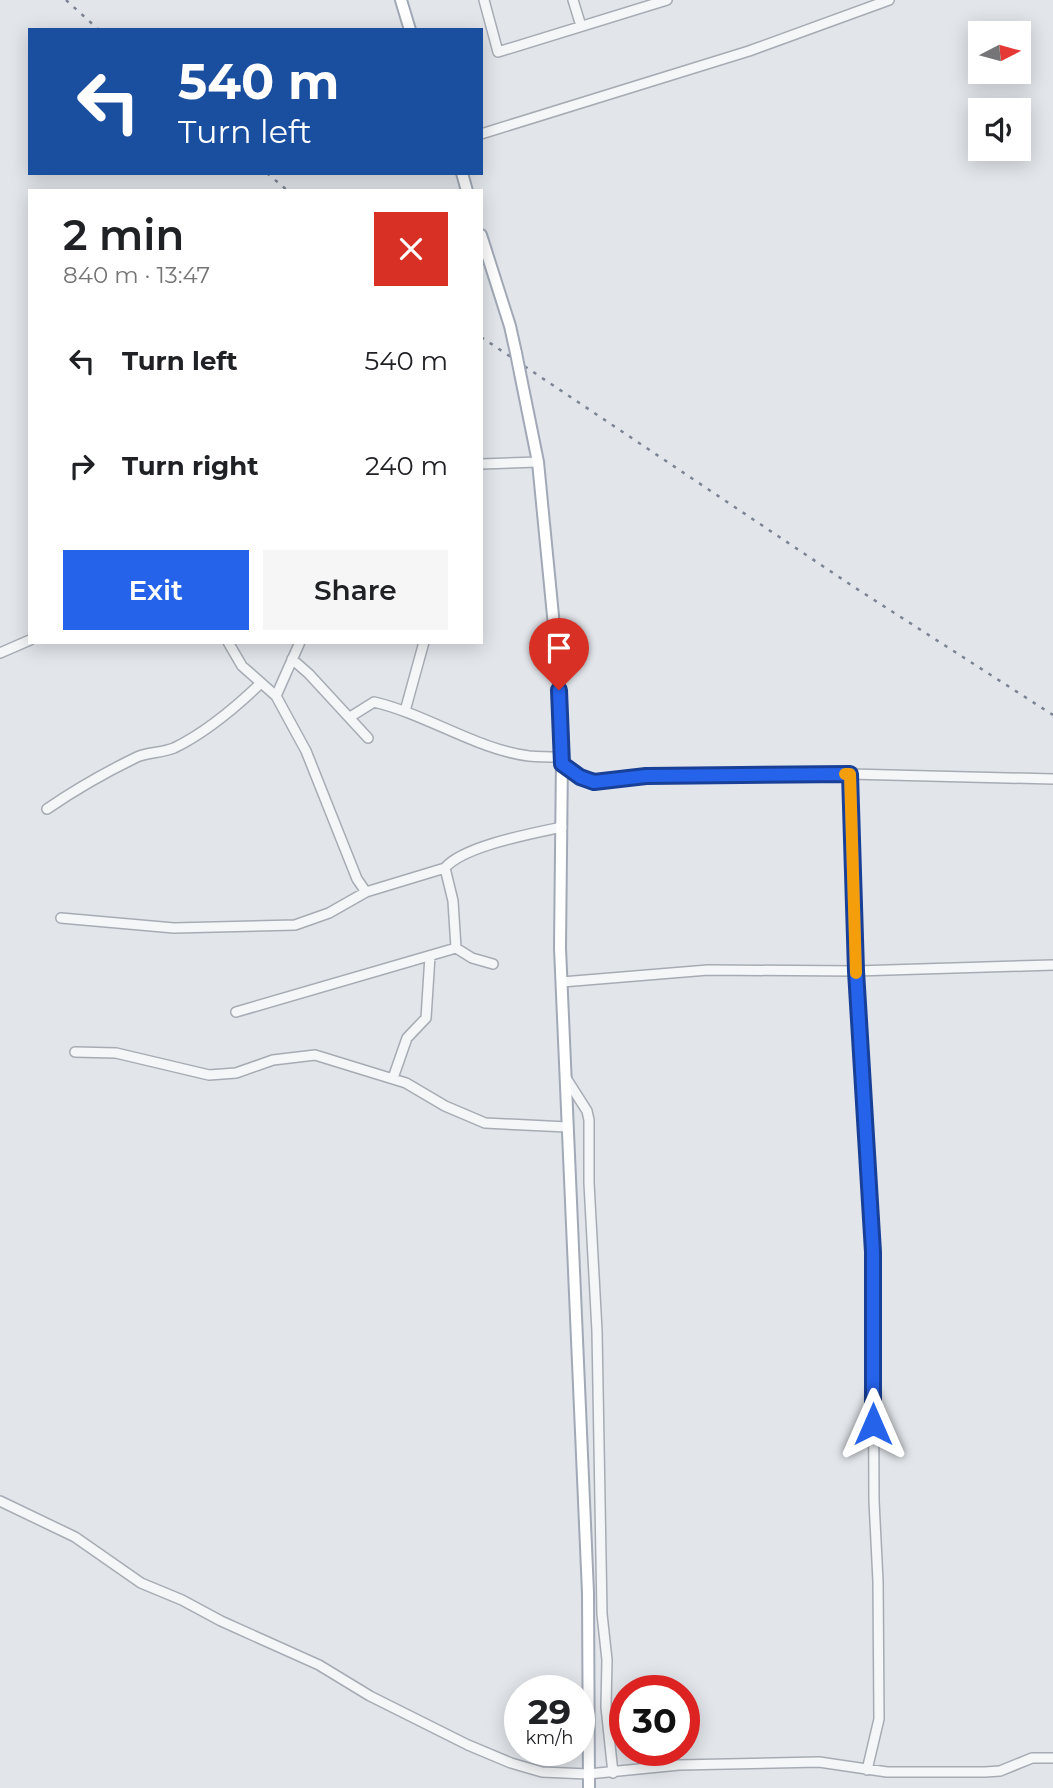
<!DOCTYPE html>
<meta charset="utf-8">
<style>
body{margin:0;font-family:Montserrat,sans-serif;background:#f6f6f6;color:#202124;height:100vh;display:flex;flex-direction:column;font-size:26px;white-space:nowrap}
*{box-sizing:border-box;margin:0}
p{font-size:23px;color:#757577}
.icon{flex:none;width:38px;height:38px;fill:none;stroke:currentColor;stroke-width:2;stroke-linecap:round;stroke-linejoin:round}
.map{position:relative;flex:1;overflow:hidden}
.details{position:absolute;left:28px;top:189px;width:455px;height:455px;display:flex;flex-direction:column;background:#fff;border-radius:0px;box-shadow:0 4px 18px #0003}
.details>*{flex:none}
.banner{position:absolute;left:28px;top:28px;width:455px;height:147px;border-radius:0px;box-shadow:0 4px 18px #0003;background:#1a4fa0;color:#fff;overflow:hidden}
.needle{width:46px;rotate:84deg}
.buttons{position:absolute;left:968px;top:21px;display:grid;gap:14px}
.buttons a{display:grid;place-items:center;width:63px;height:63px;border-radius:0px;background:#fff;box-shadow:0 4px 18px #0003;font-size:35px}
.speed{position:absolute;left:504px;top:1675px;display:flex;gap:14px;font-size:35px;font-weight:700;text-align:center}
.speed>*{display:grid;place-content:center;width:91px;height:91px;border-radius:50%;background:#fff;box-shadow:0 4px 18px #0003;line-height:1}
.speed small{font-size:18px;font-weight:400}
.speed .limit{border:10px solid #d22;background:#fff;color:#111}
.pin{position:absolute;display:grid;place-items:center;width:60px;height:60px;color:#fff;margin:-72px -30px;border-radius:50% 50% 50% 0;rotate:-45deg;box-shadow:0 0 7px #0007}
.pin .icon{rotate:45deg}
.me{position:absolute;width:77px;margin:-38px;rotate:0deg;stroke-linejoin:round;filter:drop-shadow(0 0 5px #0008)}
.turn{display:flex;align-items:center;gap:24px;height:147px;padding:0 35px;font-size:32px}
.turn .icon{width:91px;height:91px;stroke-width:2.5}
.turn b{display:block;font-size:49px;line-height:60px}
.round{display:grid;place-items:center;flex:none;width:74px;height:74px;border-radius:0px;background:#f6f6f6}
.head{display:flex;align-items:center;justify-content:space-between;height:119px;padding:0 35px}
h1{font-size:42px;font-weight:600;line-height:52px}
.button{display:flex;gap:14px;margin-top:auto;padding:14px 35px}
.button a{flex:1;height:80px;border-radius:0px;background:#2563eb;color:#fff;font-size:28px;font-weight:600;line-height:80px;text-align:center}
.button a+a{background:#f6f6f6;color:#202124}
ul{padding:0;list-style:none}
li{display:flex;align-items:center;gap:21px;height:105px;padding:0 35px}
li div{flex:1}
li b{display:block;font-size:26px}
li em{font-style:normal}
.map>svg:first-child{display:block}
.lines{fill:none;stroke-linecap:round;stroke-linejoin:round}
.minor-casing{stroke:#a7acb4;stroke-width:12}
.major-casing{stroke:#a1a9b6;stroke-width:14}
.minor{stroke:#f4f6f8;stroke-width:9}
.major{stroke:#fff;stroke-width:10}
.rail{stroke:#7b8494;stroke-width:2.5;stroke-dasharray:3.5 7;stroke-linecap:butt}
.major-bridge-casing{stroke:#a1a9b6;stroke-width:14;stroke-linecap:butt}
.major-bridge{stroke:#fff;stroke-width:10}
.route-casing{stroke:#184099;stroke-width:18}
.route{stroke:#2563eb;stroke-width:12}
.slow{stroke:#f59e0b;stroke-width:12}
</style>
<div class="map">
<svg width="1053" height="1788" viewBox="0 0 1053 1788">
<rect width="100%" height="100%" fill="#e2e5ea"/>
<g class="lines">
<g class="minor-casing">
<path id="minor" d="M 484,0 L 498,52 L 667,0
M 573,0 L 581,26
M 481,134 L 749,51 L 889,0
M 481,464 L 538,462
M 228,642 L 242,666 L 276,696 L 306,751 L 357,879 L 366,892
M 0,653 L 30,640
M 292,659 L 309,674 L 368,738
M 276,696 L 300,642
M 405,711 L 424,642
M 350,717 L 374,702 C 426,714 478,750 529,756 C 540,757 551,757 562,757
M 562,764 L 580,777 L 594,782 L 646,776 L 850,774 L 1053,779
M 850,774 L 856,971 L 873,1252 L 874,1501 L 878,1581 L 879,1719 L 867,1770
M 47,809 C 76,789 106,772 137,757 C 148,752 162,753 174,748 C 207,732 235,708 261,683
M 445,868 L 453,901 L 456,948
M 61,918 L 174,928 L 295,925 L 329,913 L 366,892 L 445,868 C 463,846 534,833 562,827
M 562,982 L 708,970 L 856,971 L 1053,965
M 236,1012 L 456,948 L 472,958 L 493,964
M 75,1052 L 116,1053 L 209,1075 L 236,1073 L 273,1060 L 315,1055 L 406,1083 L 445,1106 L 485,1123 L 567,1127
M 393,1078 L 407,1038 L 426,1018 L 430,956
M 566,1078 L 587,1111 L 589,1120 L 589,1183 L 597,1331 L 602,1614 L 607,1660 L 606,1707 L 613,1773
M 0,1501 L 75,1537 L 141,1583 L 182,1600 L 221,1621 L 319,1665 L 370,1696 L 468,1745 L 511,1763 L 542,1772 L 588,1774 L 679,1765 L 819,1762 L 887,1772 L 985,1772 L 1000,1771 L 1032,1758 L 1053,1758"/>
</g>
<g class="major-casing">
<path id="major" d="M 401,0 L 410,30
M 462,173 L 467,191
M 481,235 L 510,326 L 516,353
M 520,373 L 538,462 L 558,667 L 562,757 L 560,948 L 588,1593 L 589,1788"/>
</g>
<use href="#minor" class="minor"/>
<use href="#major" class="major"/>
<path class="rail" d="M 66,0 L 99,30
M 267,173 L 288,191
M 481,337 L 854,587 L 1053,715"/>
<g class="major-bridge-casing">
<path id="major-bridge" d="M 516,353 L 520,373"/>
</g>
<use href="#major-bridge" class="major-bridge"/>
</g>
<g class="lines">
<g class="route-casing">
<path id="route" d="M 559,690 L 562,764 L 580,777 L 594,782 L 646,776 L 850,774 L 856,971 L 873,1252 L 873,1424"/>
</g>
<use href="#route" class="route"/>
<path class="slow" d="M 845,774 L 850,774 L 856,973"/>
</g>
</svg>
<div class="buttons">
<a><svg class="needle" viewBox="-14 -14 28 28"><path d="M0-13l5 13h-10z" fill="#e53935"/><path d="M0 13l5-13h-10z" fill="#757577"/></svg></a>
<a><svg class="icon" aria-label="sound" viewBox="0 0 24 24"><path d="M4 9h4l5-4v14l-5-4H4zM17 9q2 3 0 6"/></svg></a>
</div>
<div class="speed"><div>29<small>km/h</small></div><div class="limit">30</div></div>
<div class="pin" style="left:559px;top:690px;background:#d93025"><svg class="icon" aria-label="arrive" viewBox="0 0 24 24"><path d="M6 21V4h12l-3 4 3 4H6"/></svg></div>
<svg class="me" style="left:873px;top:1424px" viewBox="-20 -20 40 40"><path d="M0-17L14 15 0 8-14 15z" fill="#2563eb" stroke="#fff" stroke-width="4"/></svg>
<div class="banner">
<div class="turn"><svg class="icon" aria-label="left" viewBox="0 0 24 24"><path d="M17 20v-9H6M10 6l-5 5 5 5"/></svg><div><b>540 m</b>Turn left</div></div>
</div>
<section class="details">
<div class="head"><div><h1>2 min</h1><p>840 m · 13:47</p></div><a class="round" style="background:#d93025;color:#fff"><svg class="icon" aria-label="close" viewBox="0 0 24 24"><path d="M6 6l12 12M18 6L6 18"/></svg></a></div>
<ul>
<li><svg class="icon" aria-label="left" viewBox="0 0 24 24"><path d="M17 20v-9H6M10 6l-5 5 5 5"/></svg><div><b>Turn left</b></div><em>540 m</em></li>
<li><svg class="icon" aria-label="right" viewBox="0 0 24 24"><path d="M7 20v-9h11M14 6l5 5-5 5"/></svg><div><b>Turn right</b></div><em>240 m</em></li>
</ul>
<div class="button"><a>Exit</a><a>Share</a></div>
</section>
</div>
